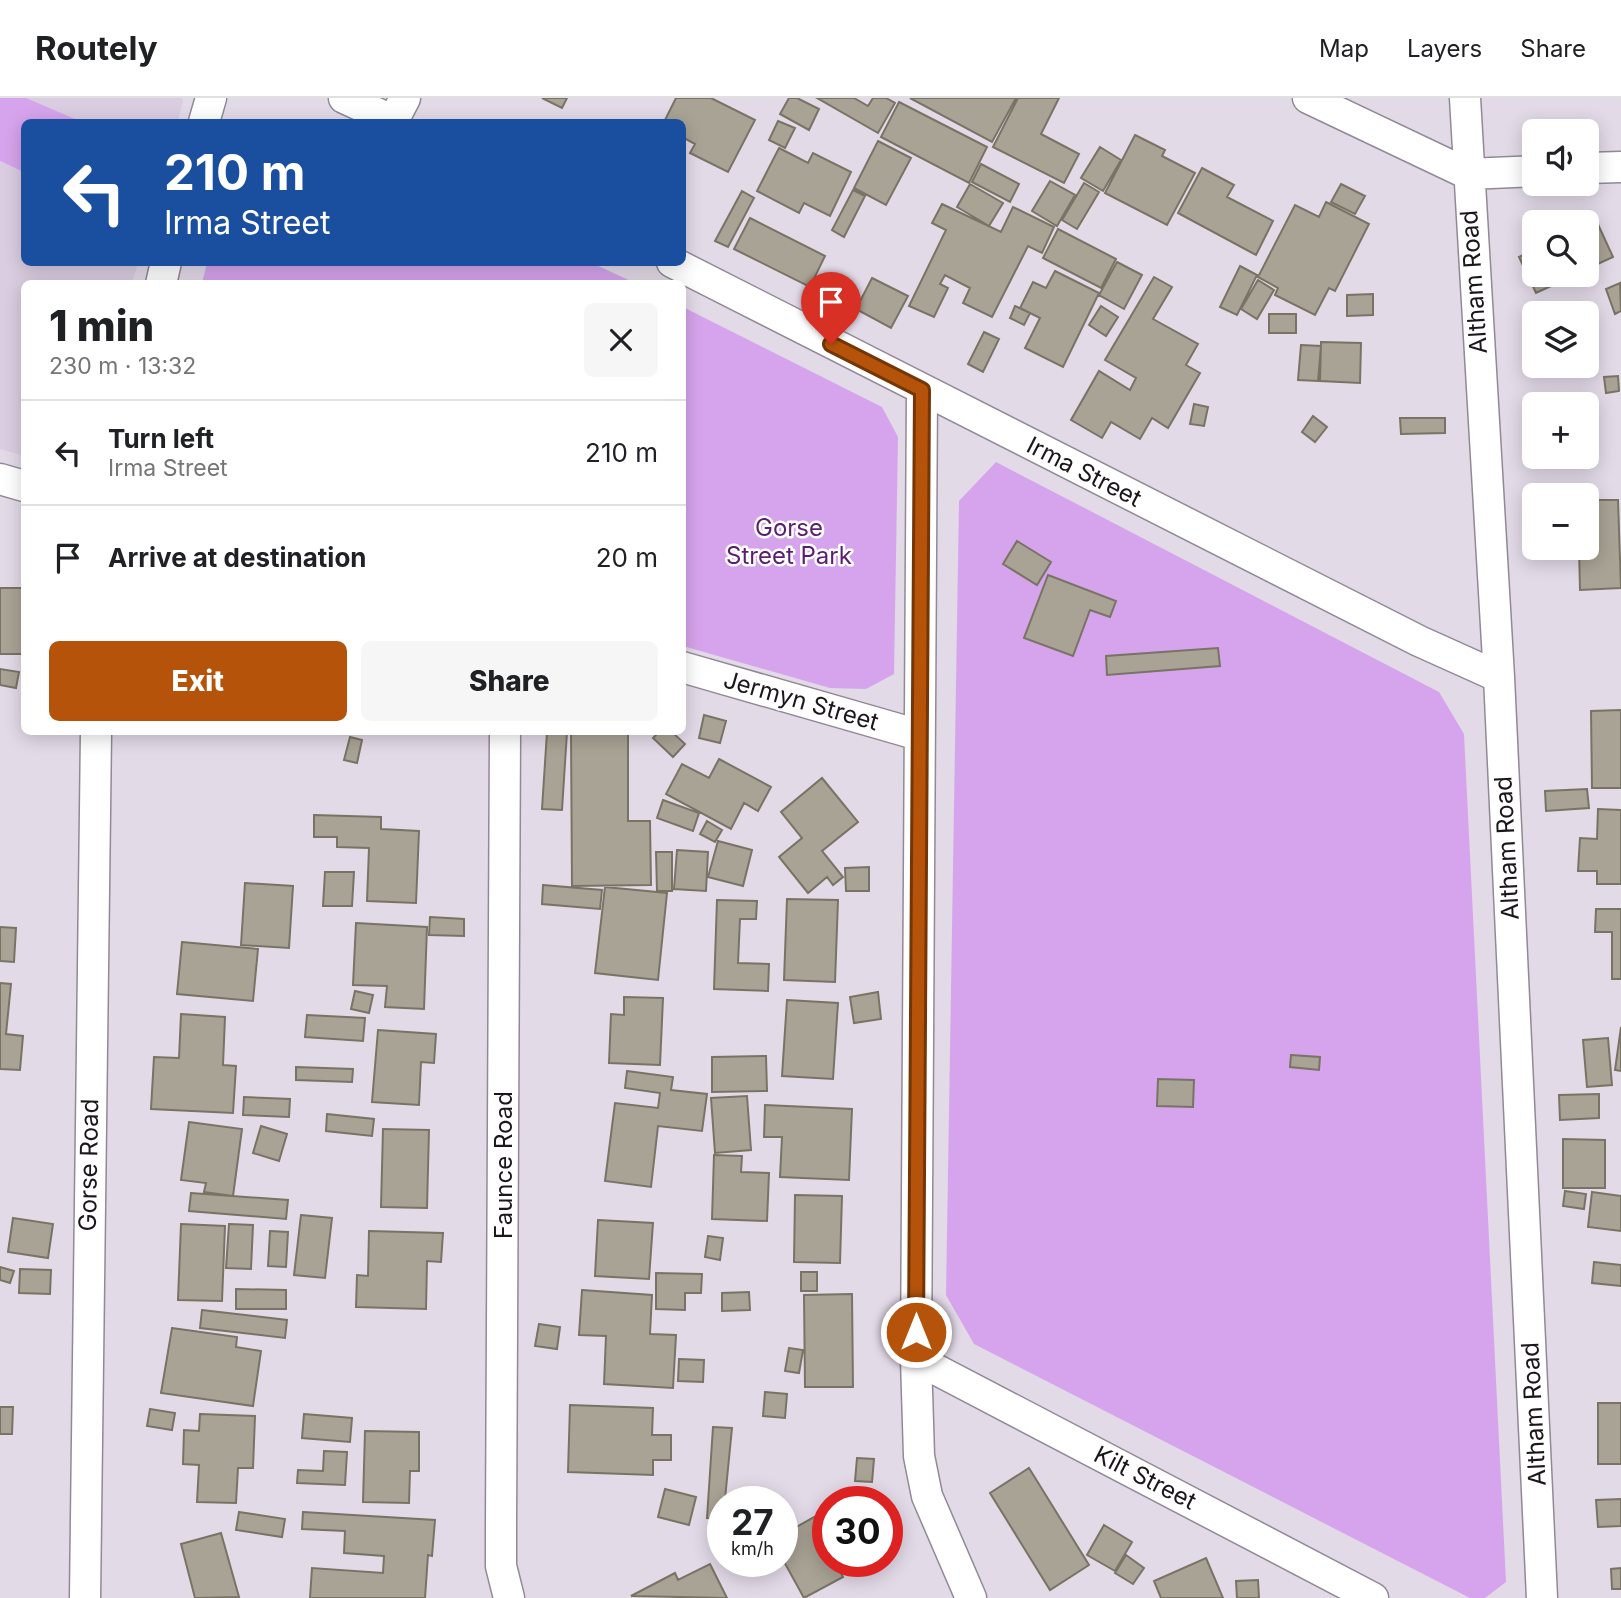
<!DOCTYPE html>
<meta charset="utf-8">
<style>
body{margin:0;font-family:Inter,sans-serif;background:#f6f6f6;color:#202124;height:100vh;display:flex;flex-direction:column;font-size:26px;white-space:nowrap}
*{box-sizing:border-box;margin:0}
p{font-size:23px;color:#757577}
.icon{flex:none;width:38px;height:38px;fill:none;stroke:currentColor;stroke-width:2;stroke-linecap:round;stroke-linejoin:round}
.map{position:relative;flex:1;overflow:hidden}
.side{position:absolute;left:21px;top:182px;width:665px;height:455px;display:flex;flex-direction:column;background:#fff;border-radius:10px;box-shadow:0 4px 18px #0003}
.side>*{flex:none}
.hud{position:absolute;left:21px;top:21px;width:665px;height:147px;border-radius:10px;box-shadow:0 4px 18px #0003;background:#1a4fa0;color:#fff;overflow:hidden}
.buttons{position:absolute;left:1522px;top:21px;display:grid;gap:14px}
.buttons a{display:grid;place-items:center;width:77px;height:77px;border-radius:10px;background:#fff;box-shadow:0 4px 18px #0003;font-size:35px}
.speed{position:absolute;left:707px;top:1388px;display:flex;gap:14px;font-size:35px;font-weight:700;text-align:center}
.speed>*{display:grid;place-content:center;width:91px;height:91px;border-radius:50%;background:#fff;box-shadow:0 4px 18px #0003;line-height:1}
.speed small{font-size:18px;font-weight:400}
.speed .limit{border:10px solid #d22;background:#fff;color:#111}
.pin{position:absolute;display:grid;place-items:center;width:60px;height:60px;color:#fff;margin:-72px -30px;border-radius:50% 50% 50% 0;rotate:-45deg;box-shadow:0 0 7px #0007}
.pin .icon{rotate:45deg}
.me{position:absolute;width:77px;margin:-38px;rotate:0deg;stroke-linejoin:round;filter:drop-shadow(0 0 5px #0008)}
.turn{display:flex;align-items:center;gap:24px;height:147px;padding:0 28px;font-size:32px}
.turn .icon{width:91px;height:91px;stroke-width:2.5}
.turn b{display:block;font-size:49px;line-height:60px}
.round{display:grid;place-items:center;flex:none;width:74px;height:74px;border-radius:10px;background:#f6f6f6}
.summary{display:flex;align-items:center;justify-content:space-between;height:119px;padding:0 28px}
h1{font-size:42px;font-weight:800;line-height:52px}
.button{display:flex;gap:14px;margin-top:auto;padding:14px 28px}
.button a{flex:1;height:80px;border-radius:10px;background:#b45309;color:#fff;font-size:28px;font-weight:800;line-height:80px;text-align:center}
.button a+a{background:#f6f6f6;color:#202124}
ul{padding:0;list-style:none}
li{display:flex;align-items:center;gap:21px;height:105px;padding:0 28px;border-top:2px solid #e0e0e0}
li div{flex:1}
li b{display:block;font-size:26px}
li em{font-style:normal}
header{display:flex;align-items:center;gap:42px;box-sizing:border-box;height:98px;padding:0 35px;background:#fff;border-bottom:2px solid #e0e0e0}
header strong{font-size:33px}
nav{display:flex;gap:38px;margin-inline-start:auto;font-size:24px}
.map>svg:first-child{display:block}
.built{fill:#dacde1}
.green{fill:#d6a4ec}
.building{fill:#a9a395;stroke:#797365;stroke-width:2}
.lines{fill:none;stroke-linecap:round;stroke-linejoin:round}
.minor-casing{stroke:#928996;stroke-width:33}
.minor{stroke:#fff;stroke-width:30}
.route-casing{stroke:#753606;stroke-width:18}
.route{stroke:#b45309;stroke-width:12}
.labels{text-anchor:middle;stroke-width:5;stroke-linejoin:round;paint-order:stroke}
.street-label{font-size:24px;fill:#1a161b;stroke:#fff}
.park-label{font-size:24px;fill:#5b1d72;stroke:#fff}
</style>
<header>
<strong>Routely</strong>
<nav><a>Map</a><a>Layers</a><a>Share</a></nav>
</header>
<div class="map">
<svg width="1621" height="1500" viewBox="0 0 1621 1500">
<rect width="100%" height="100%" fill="#e3dae8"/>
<path class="built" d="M 0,0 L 182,0 L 183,4 L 177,24 L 24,24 L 24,164 L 138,165 L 132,185 L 24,186 L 24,358 L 0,351 Z"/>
<path class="green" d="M 0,0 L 26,0 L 82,24 L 24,24 L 24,74 L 0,63 Z
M 207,165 L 592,165 L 635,185 L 202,185 Z
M 683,209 L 882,309 L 898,339 L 894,576 L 866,591 L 830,590 L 683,548 Z
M 996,364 L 1439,594 L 1464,636 L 1506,1484 L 1485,1500 L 1470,1500 L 974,1246 L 946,1197 L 959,403 Z"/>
<path class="building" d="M 542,0 L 567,0 L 562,10 Z
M 676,0 L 711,0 L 755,22 L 728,74 L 690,55 L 695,46 L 682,39 L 682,24 L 664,24 Z
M 789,0 L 797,0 L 819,11 L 809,32 L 780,16 Z
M 817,0 L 854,0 L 868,8 L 873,0 L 886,0 L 895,5 L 878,35 Z
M 910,0 L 1016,0 L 992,44 Z
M 1018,0 L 1059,0 L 1041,36 L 1079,56 L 1064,85 L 993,49 Z
M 899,4 L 987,49 L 969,85 L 881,39 Z
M 778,23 L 795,30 L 785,50 L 769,42 Z
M 1135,37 L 1165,52 L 1162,58 L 1195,75 L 1167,127 L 1105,95 Z
M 878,43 L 911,60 L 886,107 L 854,90 Z
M 1100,49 L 1121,62 L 1103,93 L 1081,80 Z
M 779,50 L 808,65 L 813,55 L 851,74 L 830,118 L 804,105 L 799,115 L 757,93 Z
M 981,66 L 1019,86 L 1010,104 L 972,84 Z
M 1202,70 L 1234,87 L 1227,99 L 1273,123 L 1256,157 L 1178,115 Z
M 1050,83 L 1075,97 L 1057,128 L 1032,113 Z
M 1084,85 L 1099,94 L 1077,131 L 1062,122 Z
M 970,86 L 1003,105 L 989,128 L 957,109 Z
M 1341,86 L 1365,98 L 1355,116 L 1331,104 Z
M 853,92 L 865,98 L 844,139 L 832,132 Z
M 742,93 L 754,100 L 728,149 L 715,143 Z
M 1326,104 L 1369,126 L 1335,193 L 1329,190 L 1315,217 L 1275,197 L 1278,190 L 1258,179 L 1295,107 L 1319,119 Z
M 942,106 L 1001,134 L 1013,109 L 1054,129 L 1042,155 L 1028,148 L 992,219 L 963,205 L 970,190 L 945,177 L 940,186 L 948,190 L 934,219 L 909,208 L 946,132 L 932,125 Z
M 750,120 L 825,158 L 810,189 L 734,151 Z
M 1596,122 L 1613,159 L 1587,171 L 1587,127 Z
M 1058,131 L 1116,161 L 1101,190 L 1043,160 Z
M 1535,151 L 1535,177 L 1575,177 L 1536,195 L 1519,159 Z
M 1117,164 L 1142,177 L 1124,211 L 1099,197 Z
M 1240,168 L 1257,177 L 1237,217 L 1220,209 Z
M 1055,173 L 1099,195 L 1063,269 L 1025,250 L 1040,220 L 1020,210 L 1033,184 L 1046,190 Z
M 1154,179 L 1172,189 L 1153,221 L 1198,246 L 1186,267 L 1200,275 L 1168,330 L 1152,320 L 1140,341 L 1111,324 L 1102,340 L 1071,322 L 1099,273 L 1130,292 L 1136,280 L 1105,262 Z
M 872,180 L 908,198 L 891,230 L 856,211 Z
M 1258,182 L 1274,192 L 1257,221 L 1241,211 Z
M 1620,185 L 1621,213 L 1615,216 L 1606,191 Z
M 1373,196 L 1373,217 L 1347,218 L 1347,197 Z
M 1015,208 L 1030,215 L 1024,227 L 1010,220 Z
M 1101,208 L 1118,219 L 1106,238 L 1089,227 Z
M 1269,216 L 1296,216 L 1296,235 L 1269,235 Z
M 984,234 L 999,241 L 983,274 L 968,266 Z
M 1321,244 L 1361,245 L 1360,285 L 1320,283 Z
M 1301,247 L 1321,248 L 1318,283 L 1298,282 Z
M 1618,278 L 1619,293 L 1606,295 L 1604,279 Z
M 1194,306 L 1208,309 L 1204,328 L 1190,326 Z
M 1313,318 L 1327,329 L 1315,344 L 1302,334 Z
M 1400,320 L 1445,320 L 1445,335 L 1401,336 Z
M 1587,402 L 1618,402 L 1621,490 L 1580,492 L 1579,450 L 1587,450 Z
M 1017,443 L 1051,464 L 1037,487 L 1003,466 Z
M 1048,477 L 1116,503 L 1110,519 L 1090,512 L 1073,558 L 1024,540 Z
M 0,490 L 24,490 L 24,556 L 0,556 Z
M 1218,550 L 1220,568 L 1107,577 L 1106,558 Z
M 0,571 L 19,574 L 16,590 L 0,587 Z
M 1621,612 L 1621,690 L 1592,690 L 1591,613 Z
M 704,617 L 726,623 L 720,645 L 699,640 Z
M 547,634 L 567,634 L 562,712 L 542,711 Z
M 571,634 L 628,634 L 628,723 L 650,723 L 651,787 L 572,788 Z
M 659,634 L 672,634 L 685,646 L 673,659 L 653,640 Z
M 350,639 L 362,642 L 357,665 L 344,662 Z
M 719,661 L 771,689 L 758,713 L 744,705 L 731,731 L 666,696 L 682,666 L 709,680 Z
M 822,680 L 858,724 L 822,753 L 843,779 L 833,787 L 827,779 L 808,795 L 779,759 L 802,740 L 781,714 Z
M 1587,691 L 1589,710 L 1546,713 L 1545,693 Z
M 663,702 L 699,715 L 693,733 L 657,720 Z
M 1598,711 L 1621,712 L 1621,786 L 1597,786 L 1597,773 L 1578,773 L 1580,740 L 1597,741 Z
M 314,717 L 381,719 L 381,731 L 419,733 L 416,805 L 367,803 L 369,750 L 337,749 L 337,739 L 314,739 Z
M 707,723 L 722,732 L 715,744 L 700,736 Z
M 718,743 L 752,752 L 743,788 L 708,779 Z
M 677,752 L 708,754 L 706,793 L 674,791 Z
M 656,754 L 672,754 L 672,793 L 657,793 Z
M 869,769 L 869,793 L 846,793 L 845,770 Z
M 325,774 L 354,774 L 352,808 L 323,808 Z
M 245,785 L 293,788 L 289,850 L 241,847 Z
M 543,787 L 602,792 L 600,811 L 542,806 Z
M 605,789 L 667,795 L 658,882 L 595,875 Z
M 787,801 L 838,802 L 835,884 L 784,882 Z
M 717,802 L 757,803 L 756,821 L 740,821 L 738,865 L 769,866 L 768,893 L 714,891 Z
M 1596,811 L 1621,811 L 1621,881 L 1612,881 L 1612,834 L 1595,834 Z
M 430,819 L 464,821 L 464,838 L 429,837 Z
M 356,825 L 427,829 L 424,911 L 385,909 L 387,888 L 353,887 Z
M 0,829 L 16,830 L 14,864 L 0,863 Z
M 182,844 L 258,851 L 253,903 L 177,896 Z
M 0,885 L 11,886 L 6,936 L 23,938 L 20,972 L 0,971 Z
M 355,893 L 373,897 L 369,915 L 351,911 Z
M 878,894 L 881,921 L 854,925 L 850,899 Z
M 624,899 L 663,900 L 660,967 L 609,965 L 611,916 L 624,917 Z
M 787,902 L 838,905 L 833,981 L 782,978 Z
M 181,916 L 225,919 L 223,967 L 236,968 L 233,1015 L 151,1011 L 154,959 L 179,960 Z
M 307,917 L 365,920 L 363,943 L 305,939 Z
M 1621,929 L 1621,973 L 1615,972 Z
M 378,932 L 436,936 L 434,965 L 421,964 L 419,1007 L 372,1004 Z
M 1608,940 L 1612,987 L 1587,989 L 1583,942 Z
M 1291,957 L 1320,959 L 1319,972 L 1290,969 Z
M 766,958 L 767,993 L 712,994 L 712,959 Z
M 296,969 L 353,971 L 352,984 L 296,982 Z
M 627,973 L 673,979 L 671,992 L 707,996 L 702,1033 L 658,1028 L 651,1089 L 605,1083 L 615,1005 L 658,1010 L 660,995 L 625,990 Z
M 1158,981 L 1194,982 L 1193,1009 L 1157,1008 Z
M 1599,996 L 1599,1020 L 1560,1022 L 1559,997 Z
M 747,998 L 751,1052 L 715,1055 L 711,1000 Z
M 244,999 L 290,1001 L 289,1019 L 243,1017 Z
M 765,1007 L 852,1011 L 849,1082 L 780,1079 L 782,1039 L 764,1039 Z
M 327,1016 L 374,1021 L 372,1038 L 326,1033 Z
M 189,1024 L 242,1031 L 233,1098 L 204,1094 L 206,1085 L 181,1082 Z
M 261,1028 L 287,1036 L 279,1063 L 253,1055 Z
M 383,1031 L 429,1032 L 427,1110 L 381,1109 Z
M 1563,1041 L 1605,1042 L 1605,1090 L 1563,1090 Z
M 714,1057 L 742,1058 L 741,1074 L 769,1075 L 767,1123 L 712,1121 Z
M 1565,1093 L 1586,1096 L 1584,1111 L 1563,1108 Z
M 1592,1094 L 1621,1098 L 1621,1133 L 1588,1129 Z
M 191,1095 L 288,1102 L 286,1121 L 189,1113 Z
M 795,1097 L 842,1098 L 840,1165 L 794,1164 Z
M 301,1117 L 332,1120 L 325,1180 L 294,1177 Z
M 13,1120 L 53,1126 L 48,1160 L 8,1154 Z
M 598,1122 L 653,1125 L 649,1181 L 595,1178 Z
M 181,1126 L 225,1128 L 222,1203 L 178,1202 Z
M 229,1126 L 253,1127 L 251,1171 L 226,1170 Z
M 270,1133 L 288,1134 L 286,1169 L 268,1168 Z
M 369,1133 L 443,1135 L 441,1164 L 427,1163 L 426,1211 L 356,1209 L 357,1177 L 368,1178 Z
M 708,1138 L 723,1140 L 720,1162 L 705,1159 Z
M 1594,1164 L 1621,1167 L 1621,1188 L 1592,1185 Z
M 0,1169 L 14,1173 L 10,1185 L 0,1182 Z
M 20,1171 L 51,1172 L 50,1196 L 19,1195 Z
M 801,1174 L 817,1174 L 817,1193 L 801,1193 Z
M 656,1175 L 702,1176 L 701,1195 L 685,1195 L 685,1212 L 656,1211 Z
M 236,1191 L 286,1192 L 286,1211 L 236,1211 Z
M 582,1192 L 652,1197 L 650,1236 L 676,1237 L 673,1290 L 604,1286 L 606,1238 L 579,1237 Z
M 749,1194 L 750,1212 L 722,1213 L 722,1195 Z
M 852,1196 L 853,1289 L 805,1289 L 804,1197 Z
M 202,1212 L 287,1222 L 285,1240 L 200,1230 Z
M 539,1226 L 560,1229 L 557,1251 L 535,1248 Z
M 172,1230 L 237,1239 L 236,1249 L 261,1253 L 253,1308 L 161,1295 Z
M 789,1250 L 803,1252 L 799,1275 L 785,1273 Z
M 679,1261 L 704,1262 L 703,1284 L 678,1283 Z
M 765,1294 L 787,1296 L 785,1320 L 763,1318 Z
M 1598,1305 L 1621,1305 L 1621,1366 L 1598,1366 Z
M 570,1307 L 653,1310 L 652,1337 L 671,1337 L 671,1362 L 653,1362 L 653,1377 L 568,1374 Z
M 0,1309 L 13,1309 L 12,1336 L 0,1336 Z
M 150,1311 L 175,1315 L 172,1332 L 147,1328 Z
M 200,1316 L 255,1318 L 253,1370 L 238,1370 L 236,1405 L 197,1404 L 199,1367 L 183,1366 L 184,1332 L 199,1333 Z
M 304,1316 L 352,1320 L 350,1344 L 302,1340 Z
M 713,1329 L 732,1330 L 723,1421 L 707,1420 Z
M 365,1333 L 419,1334 L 419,1373 L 410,1373 L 409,1405 L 363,1404 Z
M 324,1353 L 347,1354 L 345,1387 L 297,1385 L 298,1372 L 323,1373 Z
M 857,1360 L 874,1361 L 872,1384 L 855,1383 Z
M 1029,1370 L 1089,1467 L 1050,1492 L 990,1395 Z
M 665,1391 L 696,1399 L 689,1427 L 658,1419 Z
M 1621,1401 L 1621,1428 L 1598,1429 L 1596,1402 Z
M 825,1413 L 828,1463 L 835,1463 L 843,1479 L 804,1500 L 782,1460 L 782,1437 Z
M 239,1414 L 285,1421 L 282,1439 L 236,1432 Z
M 303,1414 L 435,1422 L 432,1458 L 428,1457 L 425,1500 L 310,1500 L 312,1470 L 383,1475 L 384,1458 L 344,1455 L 345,1433 L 302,1431 Z
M 1104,1427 L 1132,1444 L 1115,1473 L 1087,1457 Z
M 221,1435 L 239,1499 L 195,1500 L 181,1446 Z
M 1126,1457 L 1144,1470 L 1133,1486 L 1115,1475 Z
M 1206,1460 L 1223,1500 L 1161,1500 L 1154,1483 Z
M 710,1466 L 727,1500 L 631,1498 L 675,1475 L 678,1482 Z
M 1621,1470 L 1621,1491 L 1612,1491 L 1611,1471 Z
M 1258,1482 L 1259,1500 L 1237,1500 L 1236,1483 Z"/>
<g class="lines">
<g class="minor-casing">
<path id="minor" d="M 344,0 L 396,24
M 1308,0 L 1468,76 L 1535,73
M 1465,0 L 1499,579 L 1542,1500
M 393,23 L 405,0
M 204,24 L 211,0
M 1587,70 L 1621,69
M 672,164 L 1419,543 L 1499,579
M 161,186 L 166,164
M 922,292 L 916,1261 L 919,1358 L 927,1398 L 971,1500
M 0,381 L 24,388
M 682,569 L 919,637
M 505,634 L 501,1428 L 501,1468 L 509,1500
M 916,1261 L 1373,1500
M 85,1500 L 96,634"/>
</g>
<use href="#minor" class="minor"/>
</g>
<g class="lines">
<g class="route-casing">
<path id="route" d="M 831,246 L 922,292 L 916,1234"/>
</g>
<use href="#route" class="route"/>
</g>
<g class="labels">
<g class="street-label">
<text transform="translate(1474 184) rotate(-94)" y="8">Altham Road</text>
<text transform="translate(1084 374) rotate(27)" y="8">Irma Street</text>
<text transform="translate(801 603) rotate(16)" y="8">Jermyn Street</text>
<text transform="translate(1507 750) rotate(-93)" y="8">Altham Road</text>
<text transform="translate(89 1067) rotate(-89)" y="8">Gorse Road</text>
<text transform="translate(504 1067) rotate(-90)" y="8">Faunce Road</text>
<text transform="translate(1534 1316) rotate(-93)" y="8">Altham Road</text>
<text transform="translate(1145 1380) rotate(27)" y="8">Kilt Street</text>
</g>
<g class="park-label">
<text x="789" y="438">Gorse<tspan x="789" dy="28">Street Park</tspan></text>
</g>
</g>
</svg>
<div class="buttons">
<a><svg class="icon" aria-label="sound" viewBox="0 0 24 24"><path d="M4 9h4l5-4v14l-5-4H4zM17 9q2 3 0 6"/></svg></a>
<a><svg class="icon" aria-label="search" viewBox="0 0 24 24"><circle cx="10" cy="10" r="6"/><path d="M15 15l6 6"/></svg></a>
<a><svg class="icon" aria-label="layers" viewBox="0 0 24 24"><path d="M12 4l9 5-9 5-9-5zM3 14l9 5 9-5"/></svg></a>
<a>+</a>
<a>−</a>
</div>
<div class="speed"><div>27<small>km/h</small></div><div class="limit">30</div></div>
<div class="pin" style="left:831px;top:246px;background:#d93025"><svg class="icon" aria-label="arrive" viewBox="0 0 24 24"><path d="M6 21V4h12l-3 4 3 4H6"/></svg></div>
<svg class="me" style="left:916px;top:1234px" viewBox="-20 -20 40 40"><circle r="17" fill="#b45309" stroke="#fff" stroke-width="3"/><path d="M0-11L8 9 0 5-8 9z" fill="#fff"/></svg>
<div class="hud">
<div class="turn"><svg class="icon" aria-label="left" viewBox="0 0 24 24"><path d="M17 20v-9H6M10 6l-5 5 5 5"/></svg><div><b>210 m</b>Irma Street</div></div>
</div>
<section class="side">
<div class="summary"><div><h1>1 min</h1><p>230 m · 13:32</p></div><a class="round"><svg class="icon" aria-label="close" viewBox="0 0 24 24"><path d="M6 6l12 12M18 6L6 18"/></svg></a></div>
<ul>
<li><svg class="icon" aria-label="left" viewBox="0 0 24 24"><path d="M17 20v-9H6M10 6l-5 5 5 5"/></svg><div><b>Turn left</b><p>Irma Street</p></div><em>210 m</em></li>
<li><svg class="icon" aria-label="arrive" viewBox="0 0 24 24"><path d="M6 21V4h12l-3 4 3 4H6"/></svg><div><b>Arrive at destination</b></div><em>20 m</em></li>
</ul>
<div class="button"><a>Exit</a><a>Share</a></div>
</section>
</div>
